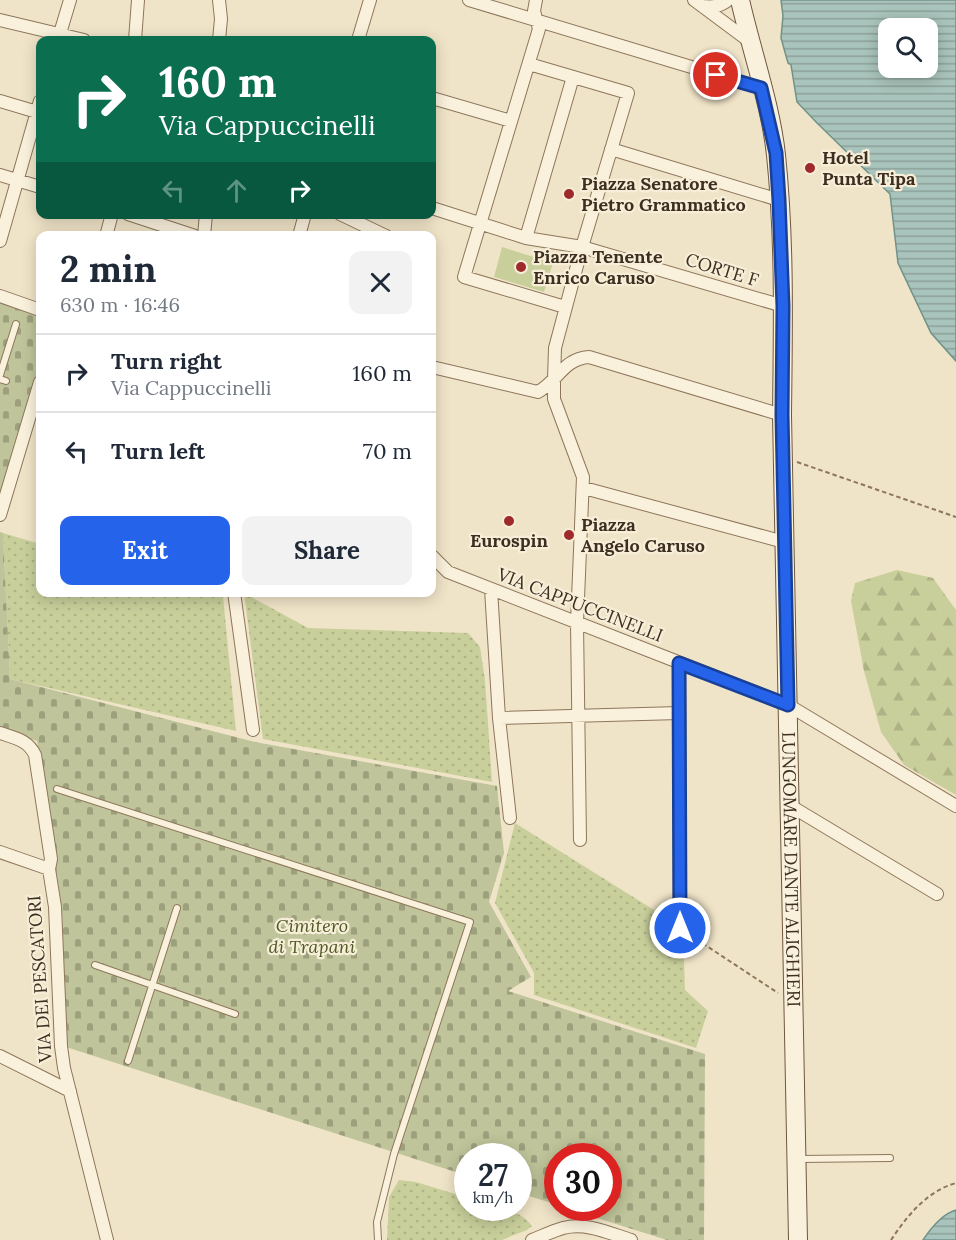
<!DOCTYPE html>
<meta charset="utf-8">
<style>
body{margin:0;font-family:Lora,serif;background:#f2f2f3;color:#1f2937;height:100vh;display:flex;flex-direction:column;font-size:22px;white-space:nowrap}
*{box-sizing:border-box;margin:0}
p{font-size:20px;color:#747a83}
.icon{flex:none;width:33px;height:33px;fill:none;stroke:currentColor;stroke-width:2;stroke-linecap:round;stroke-linejoin:round}
.map{position:relative;flex:1;overflow:hidden}
.panel{position:absolute;left:36px;top:231px;width:400px;height:366px;display:flex;flex-direction:column;background:#fff;border-radius:12px;box-shadow:0 3px 15px #0003}
.panel>*{flex:none}
.top-card{position:absolute;left:36px;top:36px;width:400px;height:183px;border-radius:12px;box-shadow:0 3px 15px #0003;background:#0b6e4f;color:#fff;overflow:hidden}
.tools{position:absolute;left:878px;top:18px;display:grid;gap:12px}
.tools a{display:grid;place-items:center;width:60px;height:60px;border-radius:12px;background:#fff;box-shadow:0 3px 15px #0003;font-size:30px}
.speed{position:absolute;left:454px;top:1143px;display:flex;gap:12px;font-size:30px;font-weight:700;text-align:center}
.speed>*{display:grid;place-content:center;width:78px;height:78px;border-radius:50%;background:#fff;box-shadow:0 3px 15px #0003;line-height:1}
.speed small{font-size:15px;font-weight:400}
.speed .limit{border:9px solid #d22;background:#fff;color:#111}
.pin{position:absolute;display:grid;place-items:center;width:51px;height:51px;color:#fff;margin:-26px;border:3px solid #fff;border-radius:50%;box-shadow:0 2px 6px #0007}
.me{position:absolute;width:66px;margin:-33px;rotate:0deg;stroke-linejoin:round;filter:drop-shadow(0 0 4px #0008)}
.turn{display:flex;align-items:center;gap:21px;height:126px;padding:0 24px;font-size:27px}
.turn .icon{width:78px;height:78px;stroke-width:2.5}
.turn b{display:block;font-size:42px;line-height:51px}
.lanes{display:flex;align-items:center;height:57px;padding:0 24px;background:#0003;justify-content:center;gap:30px;direction:ltr}
.lanes .off{opacity:.35}
.round{display:grid;place-items:center;flex:none;width:63px;height:63px;border-radius:12px;background:#f2f2f3}
.head{display:flex;align-items:center;justify-content:space-between;height:102px;padding:0 24px}
h1{font-size:36px;font-weight:800;line-height:45px}
.cta{display:flex;gap:12px;margin-top:auto;padding:12px 24px}
.cta a{flex:1;height:69px;border-radius:12px;background:#2563eb;color:#fff;font-size:24px;font-weight:800;line-height:69px;text-align:center}
.cta a+a{background:#f2f2f3;color:#1f2937}
ul{padding:0;list-style:none}
li{display:flex;align-items:center;gap:18px;height:78px;padding:0 24px;border-top:2px solid #e0e1e3}
li div{flex:1}
li b{display:block;font-size:22px}
li em{font-style:normal}
.map>svg:first-child{display:block}
.grass{fill:url(#grass-dots)}
.forest{fill:url(#forest-firs)}
.cemetery{fill:url(#cemetery-stones)}
.pitch{fill:#c9cf9b}
.water{fill:url(#water-rules);stroke:#6f938a;stroke-width:1.5;fill-rule:evenodd}
.lines{fill:none;stroke-linecap:round;stroke-linejoin:round}
.lane-casing{stroke:#8d765c;stroke-width:8}
.street-casing{stroke:#8d765c;stroke-width:14}
.secondary-casing{stroke:#6f573f;stroke-width:20}
.path{stroke:#8d765c;stroke-width:2;stroke-dasharray:4.5 3;stroke-linecap:butt}
.lane{stroke:#faf1dc;stroke-width:6}
.street{stroke:#faf1dc;stroke-width:12}
.secondary{stroke:#faf1dc;stroke-width:18}
.route-casing{stroke:#184099;stroke-width:15}
.route{stroke:#2563eb;stroke-width:10}
.poi-dot{fill:#9e2a2b;stroke:#f7eed8;stroke-width:2}
.labels{text-anchor:middle;stroke-width:4.5;stroke-linejoin:round;paint-order:stroke}
.poi-label{font-size:18px;font-weight:bold;fill:#3d2e20;stroke:#f7eed8;text-anchor:start}
.street-label{font-size:18px;fill:#3d2e20;stroke:#f7eed8}
.park-label{font-size:18px;font-style:italic;fill:#4d5a26;stroke:#f7eed8}
</style>
<div class="map">
<svg width="956" height="1240" viewBox="0 0 956 1240">
<defs>
<pattern id="grass-dots" width="8" height="8" patternUnits="userSpaceOnUse" patternTransform="scale(1.5)"><rect width="8" height="8" fill="#c9cf9b"/><path d="M2 2h.1M6 6h.1" fill="none" stroke="#aeb285" stroke-width="1.8" stroke-linecap="round"/></pattern>
<pattern id="forest-firs" width="22" height="20" patternUnits="userSpaceOnUse" patternTransform="scale(1.5)"><rect width="22" height="20" fill="#c9cf9b"/><path d="M5 1l3.5 6h-7zM16 11l3.5 6h-7z" fill="#aeb285"/></pattern>
<pattern id="cemetery-stones" width="16" height="16" patternUnits="userSpaceOnUse" patternTransform="scale(1.5)"><rect width="16" height="16" fill="#bfc49a"/><path d="M2 7V4a2 2 0 0 1 4 0v3zM10 15v-3a2 2 0 0 1 4 0v3z" fill="#9ca07d"/></pattern>
<pattern id="water-rules" width="6" height="5" patternUnits="userSpaceOnUse" patternTransform="scale(1.5)"><rect width="6" height="5" fill="#a9c4bc"/><path d="M0 2.5h6" fill="none" stroke="#8ba098"/></pattern>
</defs>
<rect width="100%" height="100%" fill="#f0e4c8"/>
<path class="grass" d="M 3,533 L 40,544 L 40,592 L 209,592 L 223,596 L 236,731 L 10,679 Z
M 244,593 L 308,628 L 468,633 L 480,647 L 485,680 L 492,782 L 263,739 Z
M 515,823 L 670,920 L 684,960 L 685,990 L 708,1011 L 696,1048 L 534,995 L 534,973 L 495,903 Z
M 399,1180 L 416,1182 L 468,1198 L 468,1208 C 490,1208 518,1206 532,1226 L 527,1230 L 502,1240 L 387,1240 L 389,1197 Z"/>
<path class="forest" d="M 897,570 L 933,578 L 956,610 L 956,795 L 904,765 L 881,732 L 864,671 L 851,601 L 855,583 Z"/>
<path class="cemetery" d="M 0,302 L 40,315 L 40,369 L 0,496 Z
M 0,532 L 3,533 L 10,679 L 255,742 L 497,786 L 504,853 L 489,902 L 531,977 L 508,991 L 705,1054 L 704,1240 L 667,1240 L 565,1208 L 609,1208 L 609,1156 L 558,1156 L 558,1205 L 519,1193 L 519,1156 L 468,1156 L 468,1176 L 66,1047 L 62,910 L 37,741 L 0,729 Z"/>
<path class="pitch" d="M 502,247 L 553,263 L 544,292 L 494,277 Z"/>
<path class="water" d="M 781,0 L 956,0 L 956,361 L 931,333 L 898,263 L 890,194 L 817,123 L 797,102 L 791,65 L 788,63 L 781,38 L 783,16 ZM 888,28 L 927,28 L 927,68 L 888,68 Z
M 956,1210 L 956,1240 L 923,1240 C 931,1228 942,1214 956,1210 Z"/>
<g class="lines">
<g class="lane-casing">
<path id="lane" d="M 0,375 L 16,324
M 0,379 L 6,381
M 57,789 L 470,922 L 394,1154 L 377,1222 L 378,1240
M 95,965 L 235,1014
M 128,1061 L 177,908
M 800,1159 L 890,1158"/>
</g>
<g class="street-casing">
<path id="street" d="M 219,0 L 221,19 L 219,40
M 469,0 L 761,88
M 536,0 L 534,11 L 539,29 L 464,277 L 565,307
M 694,0 L 749,41
M 702,6 C 712,7 720,7 728,0
M 0,20 L 84,40
M 58,40 L 70,0
M 135,40 L 138,0
M 358,40 L 370,0
M 529,64 L 628,93 L 582,247 L 526,238 L 573,77
M 432,98 L 511,121
M 0,101 L 37,112
M 611,149 L 779,200
M 0,175 L 40,187
M 432,208 L 526,238
M 128,214 L 195,236
M 340,214 L 386,236
M 106,236 L 112,214
M 204,236 L 206,214
M 299,236 L 305,214
M 0,241 L 40,101
M 0,296 L 40,310
M 432,367 L 538,392 C 559,380 563,359 589,357 L 782,415
M 584,488 L 784,542
M 0,515 L 40,382
M 432,556 L 448,572 L 788,705 L 956,806
M 491,589 L 499,718 L 510,818
M 234,592 L 253,730
M 679,663 L 680,929
M 499,718 L 679,713
M 0,733 C 15,738 28,740 35,755 L 51,859 L 49,869 L 55,907 L 61,1046 L 64,1068 L 107,1240
M 789,805 L 937,894
M 580,840 L 577,623 L 583,477 L 554,399 L 554,379 L 555,348 L 582,247 L 783,306
M 0,852 L 49,869
M 0,1056 L 70,1091
M 532,1240 C 542,1236 553,1231 563,1228 C 586,1222 609,1233 631,1240"/>
</g>
<g class="secondary-casing">
<g id="secondary">
<path id="s1" d="M 740,0 C 751,49 771,106 776,155 C 785,241 783,328 782,415 L 798,1240"/>
</g>
</g>
<path class="path" d="M 797,462 L 956,517
M 690,935 L 778,993
M 891,1240 C 907,1216 927,1191 956,1183"/>
<use href="#lane" class="lane"/>
<use href="#street" class="street"/>
<use href="#secondary" class="secondary"/>
</g>
<g class="lines">
<g class="route-casing">
<path id="route" d="M 680,928 L 679,663 L 788,705 L 782,415 L 783,306 L 779,200 L 776,153 L 761,88 L 716,75"/>
</g>
<use href="#route" class="route"/>
</g>
<g class="poi-dot">
<circle cx="810" cy="168" r="6"/>
<circle cx="569" cy="194" r="6"/>
<circle cx="521" cy="267" r="6"/>
<circle cx="509" cy="521" r="6"/>
<circle cx="569" cy="535" r="6"/>
</g>
<g class="labels">
<g class="poi-label">
<text x="822" y="164">Hotel<tspan x="822" dy="21">Punta Tipa</tspan></text>
<text x="581" y="190">Piazza Senatore<tspan x="581" dy="21">Pietro Grammatico</tspan></text>
<text x="533" y="263">Piazza Tenente<tspan x="533" dy="21">Enrico Caruso</tspan></text>
<text x="581" y="531">Piazza<tspan x="581" dy="21">Angelo Caruso</tspan></text>
<text x="509" y="547" text-anchor="middle">Eurospin</text>
</g>
<g class="street-label">
<text transform="translate(722 270) rotate(17)" y="6">CORTE F</text>
<text transform="translate(580 605) rotate(21)" y="6">VIA CAPPUCCINELLI</text>
<text dy="6" stroke="none"><textPath href="#s1" startOffset="874">LUNGOMARE DANTE ALIGHIERI</textPath></text>
<text transform="translate(40 979) rotate(-94)" y="6">VIA DEI PESCATORI</text>
</g>
<g class="park-label">
<text x="312" y="932">Cimitero<tspan x="312" dy="21">di Trapani</tspan></text>
</g>
</g>
</svg>
<div class="tools">
<a><svg class="icon" aria-label="search" viewBox="0 0 24 24"><circle cx="10" cy="10" r="6"/><path d="M15 15l6 6"/></svg></a>
</div>
<div class="speed"><div>27<small>km/h</small></div><div class="limit">30</div></div>
<div class="pin" style="left:716px;top:75px;background:#d93025"><svg class="icon" aria-label="arrive" viewBox="0 0 24 24"><path d="M6 21V4h12l-3 4 3 4H6"/></svg></div>
<svg class="me" style="left:680px;top:928px" viewBox="-20 -20 40 40"><circle r="17" fill="#2563eb" stroke="#fff" stroke-width="3"/><path d="M0-11L8 9 0 5-8 9z" fill="#fff"/></svg>
<div class="top-card">
<div class="turn"><svg class="icon" aria-label="right" viewBox="0 0 24 24"><path d="M7 20v-9h11M14 6l5 5-5 5"/></svg><div><b>160 m</b>Via Cappuccinelli</div></div>
<div class="lanes"><svg class="icon off" aria-label="left" viewBox="0 0 24 24"><path d="M17 20v-9H6M10 6l-5 5 5 5"/></svg><svg class="icon off" aria-label="ahead" viewBox="0 0 24 24"><path d="M12 20V5M6 11l6-6 6 6"/></svg><svg class="icon" aria-label="right" viewBox="0 0 24 24"><path d="M7 20v-9h11M14 6l5 5-5 5"/></svg></div>
</div>
<section class="panel">
<div class="head"><div><h1>2 min</h1><p>630 m · 16:46</p></div><a class="round"><svg class="icon" aria-label="close" viewBox="0 0 24 24"><path d="M6 6l12 12M18 6L6 18"/></svg></a></div>
<ul>
<li><svg class="icon" aria-label="right" viewBox="0 0 24 24"><path d="M7 20v-9h11M14 6l5 5-5 5"/></svg><div><b>Turn right</b><p>Via Cappuccinelli</p></div><em>160 m</em></li>
<li><svg class="icon" aria-label="left" viewBox="0 0 24 24"><path d="M17 20v-9H6M10 6l-5 5 5 5"/></svg><div><b>Turn left</b></div><em>70 m</em></li>
</ul>
<div class="cta"><a>Exit</a><a>Share</a></div>
</section>
</div>
